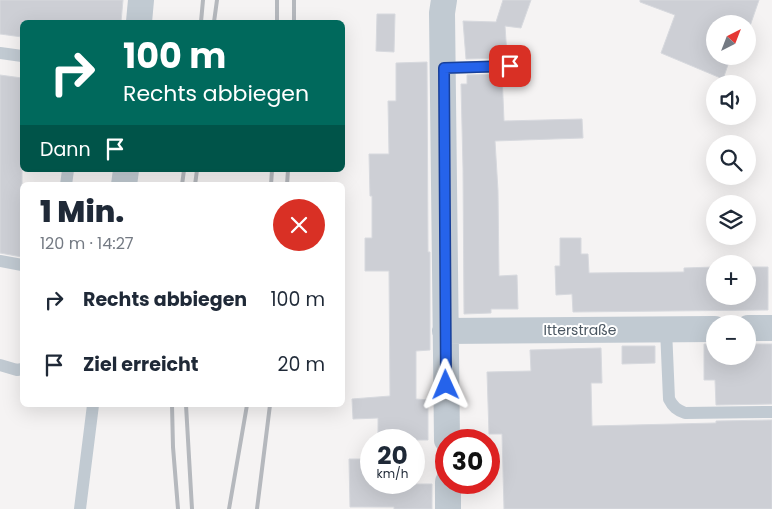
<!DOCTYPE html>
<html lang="de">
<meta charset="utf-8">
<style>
body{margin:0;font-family:Poppins,sans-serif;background:#f6f6f7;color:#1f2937;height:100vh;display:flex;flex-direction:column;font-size:19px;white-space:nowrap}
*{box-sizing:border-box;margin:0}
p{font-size:16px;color:#747a83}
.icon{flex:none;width:28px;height:28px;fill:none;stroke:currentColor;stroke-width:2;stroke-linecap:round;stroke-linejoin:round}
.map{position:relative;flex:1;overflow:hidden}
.side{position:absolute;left:20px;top:182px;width:325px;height:225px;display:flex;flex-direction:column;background:#fff;border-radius:8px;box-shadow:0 5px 20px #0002}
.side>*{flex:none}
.top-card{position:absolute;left:20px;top:20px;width:325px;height:152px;border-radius:8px;box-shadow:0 5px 20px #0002;background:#00695c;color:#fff;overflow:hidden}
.needle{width:32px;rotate:42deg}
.tools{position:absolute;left:706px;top:15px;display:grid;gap:10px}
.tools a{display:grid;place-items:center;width:50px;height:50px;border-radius:50%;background:#fff;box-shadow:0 5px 20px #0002;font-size:25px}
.speed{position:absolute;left:360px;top:429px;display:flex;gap:10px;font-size:25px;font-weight:700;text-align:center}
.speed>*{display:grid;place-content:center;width:65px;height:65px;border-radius:50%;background:#fff;box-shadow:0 5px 20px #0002;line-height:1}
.speed small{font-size:12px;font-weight:400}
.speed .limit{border:8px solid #d22;background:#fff;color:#111}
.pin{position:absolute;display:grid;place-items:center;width:42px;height:42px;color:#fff;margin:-21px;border-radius:10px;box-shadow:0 2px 8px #0006}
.me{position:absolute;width:55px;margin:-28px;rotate:359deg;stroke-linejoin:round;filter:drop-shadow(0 0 4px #0008)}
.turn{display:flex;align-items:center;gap:18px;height:105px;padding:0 20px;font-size:22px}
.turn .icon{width:65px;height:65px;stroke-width:2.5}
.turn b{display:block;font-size:35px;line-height:42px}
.then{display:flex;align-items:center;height:48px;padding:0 20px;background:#0003;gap:10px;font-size:19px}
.round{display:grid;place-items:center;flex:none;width:52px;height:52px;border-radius:26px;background:#f6f6f7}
.headline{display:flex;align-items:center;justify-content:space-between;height:85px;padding:0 20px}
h1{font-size:30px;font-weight:800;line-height:38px}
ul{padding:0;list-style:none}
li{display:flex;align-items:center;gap:15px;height:65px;padding:0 20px}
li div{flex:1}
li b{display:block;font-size:19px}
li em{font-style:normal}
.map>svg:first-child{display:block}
.building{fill:#cdcfd5;stroke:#d7d9de}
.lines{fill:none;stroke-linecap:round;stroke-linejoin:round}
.service{stroke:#c1cad2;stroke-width:12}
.minor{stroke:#c1cad2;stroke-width:26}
.rail{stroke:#b5b8bd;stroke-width:4}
.route-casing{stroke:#184099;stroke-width:12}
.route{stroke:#2563eb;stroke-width:9}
.labels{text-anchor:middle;stroke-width:4;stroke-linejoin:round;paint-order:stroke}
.street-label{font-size:14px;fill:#4a5661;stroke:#fff}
</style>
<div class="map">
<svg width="772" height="509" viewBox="0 0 772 509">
<rect width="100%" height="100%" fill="#f5f3f3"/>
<path class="building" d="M 0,0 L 123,0 L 121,22 L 22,22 L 22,37 L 0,34 Z
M 503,0 L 531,0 L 521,28 L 505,26 L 507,56 L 502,56 L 502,58 L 466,59 L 463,21 L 496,22 Z
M 640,0 L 759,0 L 750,26 L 748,24 L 715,24 L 715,56 L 731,56 L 723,79 L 661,53 L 675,15 L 640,2 Z
M 377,14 L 395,14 L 394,52 L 376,51 Z
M 427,62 L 428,252 L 430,252 L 430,350 L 416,351 L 416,399 L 428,400 L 428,440 L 378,440 L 378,418 L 353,419 L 352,399 L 390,396 L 389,271 L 365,271 L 365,238 L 372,238 L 372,196 L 370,196 L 369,154 L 389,154 L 388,101 L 396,101 L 396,63 Z
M 502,74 L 504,121 L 582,119 L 583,138 L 495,141 L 498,191 L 499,276 L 517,275 L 518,309 L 491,309 L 491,313 L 464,314 L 463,168 L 461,84 L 467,84 L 467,75 Z
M 0,75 L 22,78 L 22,257 L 0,253 Z
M 560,238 L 581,238 L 581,254 L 588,254 L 589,273 L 684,272 L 684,268 L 715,267 L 715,296 L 748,296 L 748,267 L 768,267 L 768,310 L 573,312 L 572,294 L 556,295 L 555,266 L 560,266 Z
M 704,344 L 715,344 L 715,356 L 748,356 L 748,344 L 772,344 L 772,404 L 716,405 L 715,380 L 704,380 Z
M 622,346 L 655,346 L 655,363 L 622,364 Z
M 601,348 L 602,383 L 591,383 L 592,426 L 716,423 L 716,421 L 772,420 L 772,509 L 504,509 L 502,434 L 489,434 L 487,372 L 531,371 L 530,350 Z
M 349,459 L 370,459 L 371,484 L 432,484 L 432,509 L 394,509 L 394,507 L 350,507 Z"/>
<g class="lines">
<path class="service" d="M 0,53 L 22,56
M 444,68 L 510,66
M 66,185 L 68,170
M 0,261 L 22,265
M 666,329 L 669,399 C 673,407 677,410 685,413 L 772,412
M 0,365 L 17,370 L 22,369
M 80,509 L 93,405"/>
<path class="minor" d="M 444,0 L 442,13 L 447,440
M 139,22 L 141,0
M 124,185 L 126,170
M 748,328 L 772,328
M 445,331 L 715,329
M 448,482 L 448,509"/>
<path class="rail" d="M 201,22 L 203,0
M 214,22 L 217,0
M 277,22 L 277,0
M 294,22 L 294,0
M 182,185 L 184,170
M 195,185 L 197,170
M 271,185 L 272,170
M 287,185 L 288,170
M 172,405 L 173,447 L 178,509
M 186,405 L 192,509
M 229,509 L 247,405
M 257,509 L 270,405"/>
</g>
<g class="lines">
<g class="route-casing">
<path id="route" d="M 446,385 L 444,68 L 510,66"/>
</g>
<use href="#route" class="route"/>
</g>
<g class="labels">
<g class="street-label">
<text x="580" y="335">Itterstraße</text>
</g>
</g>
</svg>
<div class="tools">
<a><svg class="needle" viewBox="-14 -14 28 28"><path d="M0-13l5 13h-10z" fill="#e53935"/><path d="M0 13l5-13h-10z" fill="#747a83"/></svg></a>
<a><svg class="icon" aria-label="sound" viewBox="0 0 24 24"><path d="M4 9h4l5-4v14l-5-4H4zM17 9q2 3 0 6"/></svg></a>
<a><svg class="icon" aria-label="search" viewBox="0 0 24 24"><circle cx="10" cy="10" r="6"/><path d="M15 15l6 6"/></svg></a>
<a><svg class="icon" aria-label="layers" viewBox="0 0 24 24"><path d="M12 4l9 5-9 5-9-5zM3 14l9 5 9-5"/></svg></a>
<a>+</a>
<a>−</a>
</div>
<div class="speed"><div>20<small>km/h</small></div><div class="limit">30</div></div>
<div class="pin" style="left:510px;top:66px;background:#d93025"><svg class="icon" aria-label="arrive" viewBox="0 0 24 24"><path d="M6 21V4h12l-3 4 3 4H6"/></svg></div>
<svg class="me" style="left:446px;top:385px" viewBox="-20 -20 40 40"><path d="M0-17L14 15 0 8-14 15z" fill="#2563eb" stroke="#fff" stroke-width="4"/></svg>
<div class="top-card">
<div class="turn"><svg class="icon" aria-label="right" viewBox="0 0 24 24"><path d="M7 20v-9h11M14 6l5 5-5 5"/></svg><div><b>100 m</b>Rechts abbiegen</div></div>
<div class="then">Dann<svg class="icon" aria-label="arrive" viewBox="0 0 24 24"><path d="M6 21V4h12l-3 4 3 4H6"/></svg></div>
</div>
<section class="side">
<div class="headline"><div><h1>1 Min.</h1><p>120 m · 14:27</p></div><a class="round" style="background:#d93025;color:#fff"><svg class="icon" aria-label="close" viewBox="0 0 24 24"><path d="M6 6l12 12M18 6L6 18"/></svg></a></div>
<ul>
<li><svg class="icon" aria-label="right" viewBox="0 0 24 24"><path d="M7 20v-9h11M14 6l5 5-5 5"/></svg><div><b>Rechts abbiegen</b></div><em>100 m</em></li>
<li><svg class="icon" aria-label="arrive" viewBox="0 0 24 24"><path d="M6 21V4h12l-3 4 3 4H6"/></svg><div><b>Ziel erreicht</b></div><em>20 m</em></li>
</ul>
</section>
</div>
